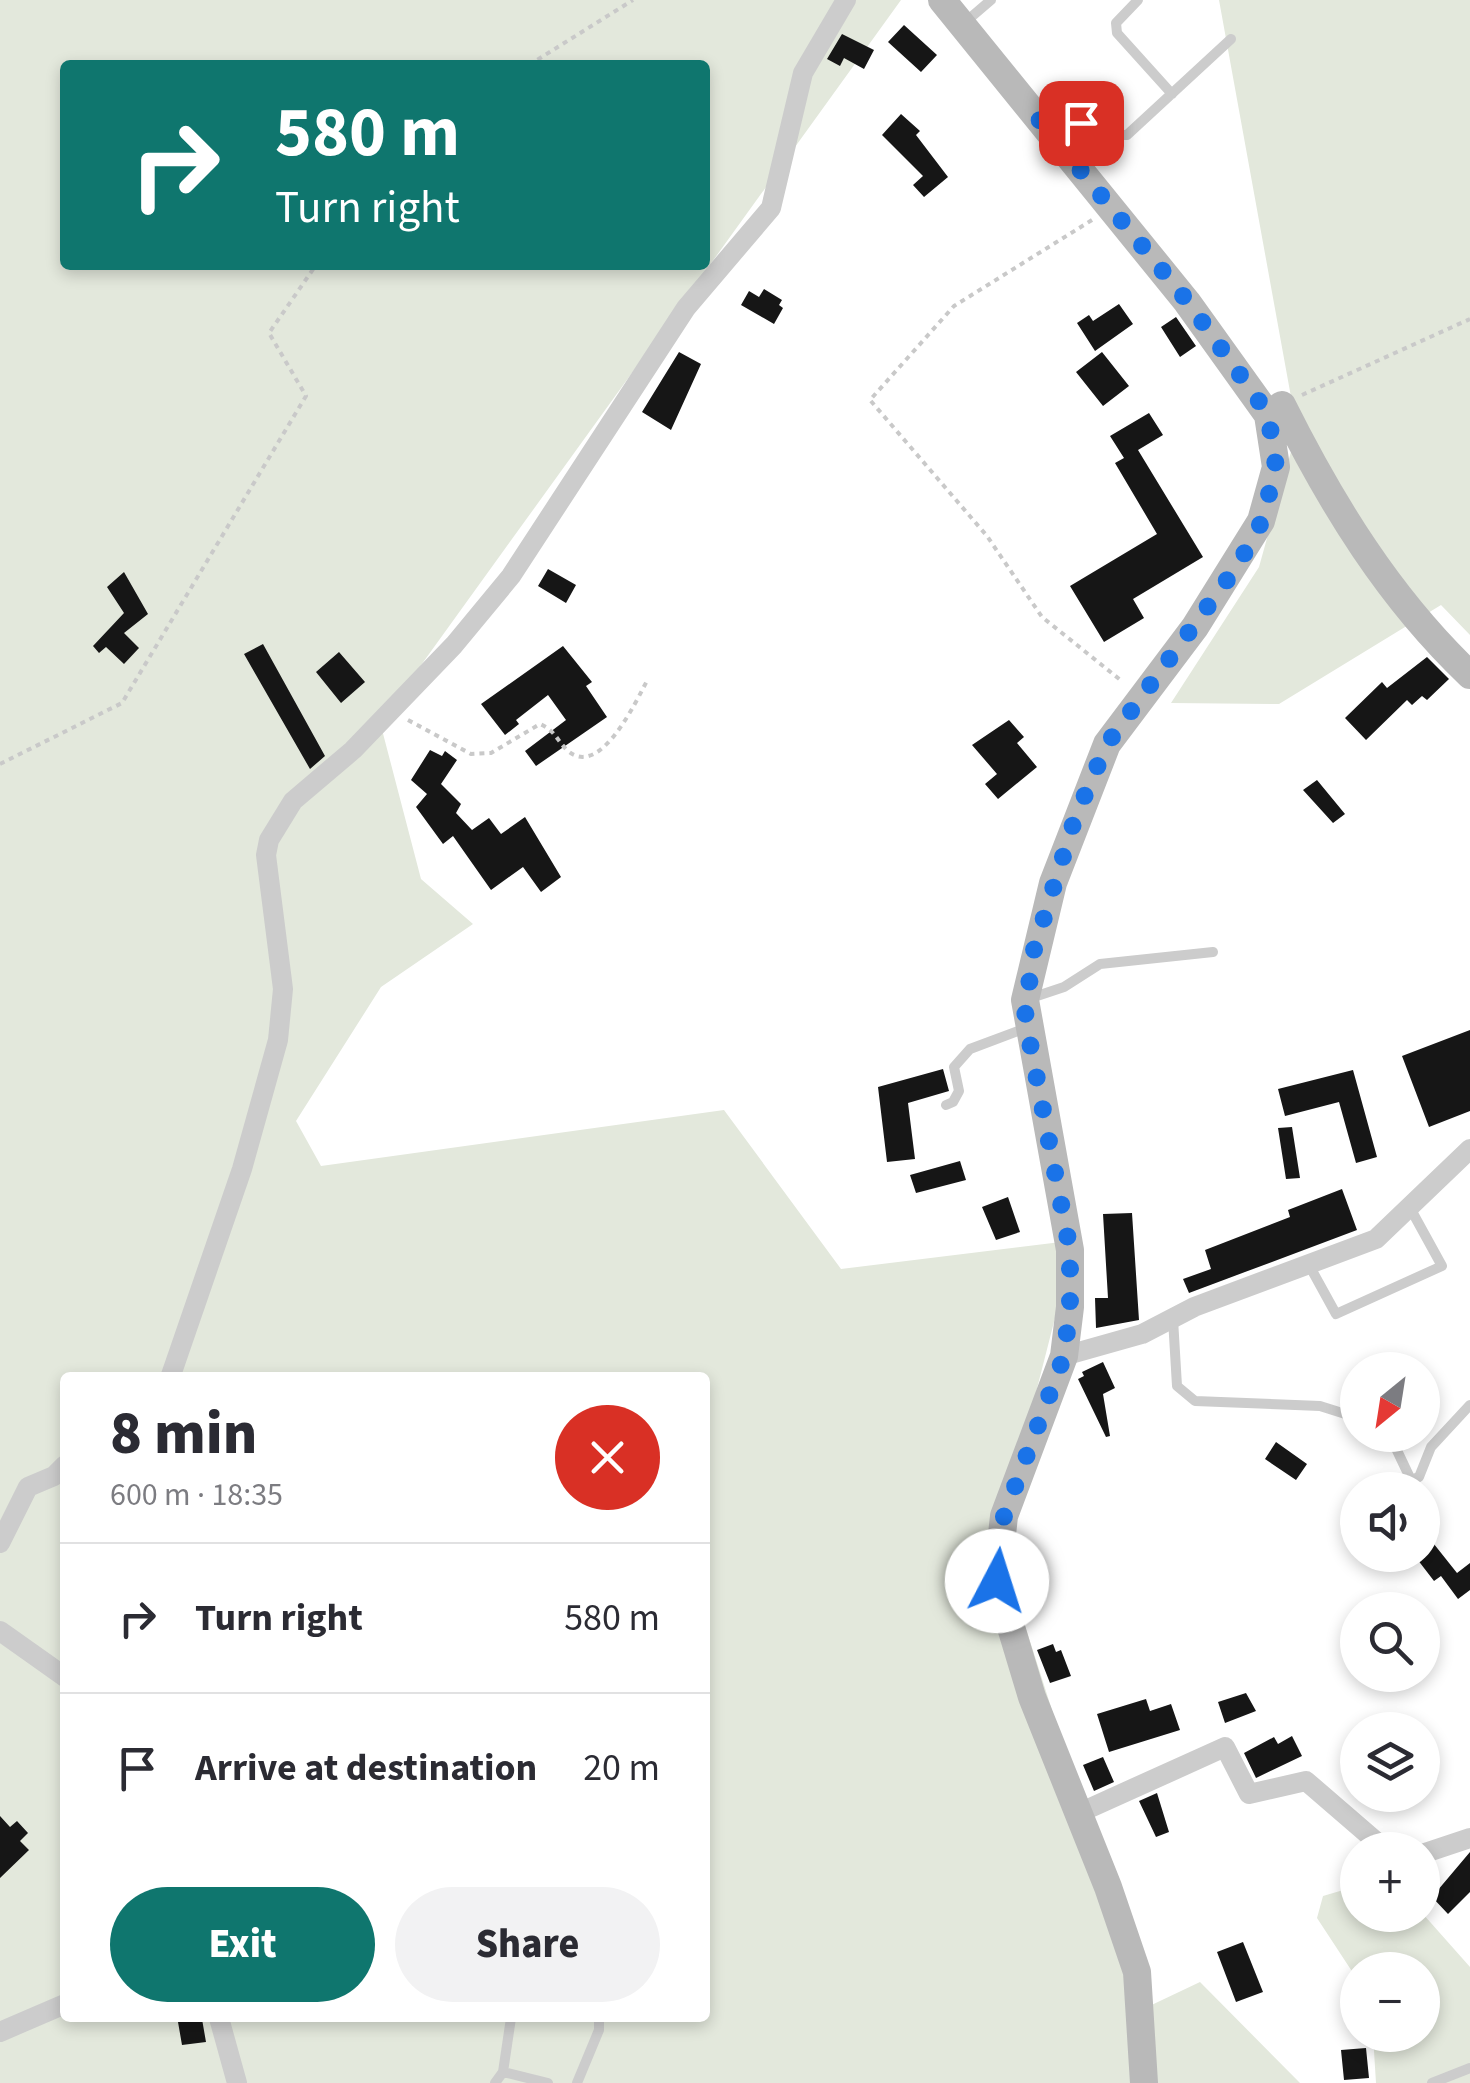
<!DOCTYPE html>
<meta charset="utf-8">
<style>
body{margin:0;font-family:"Source Sans 3",sans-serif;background:#f2f2f3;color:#2b2b33;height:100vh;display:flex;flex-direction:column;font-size:38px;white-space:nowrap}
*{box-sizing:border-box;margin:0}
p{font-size:32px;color:#7c7c81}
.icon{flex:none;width:55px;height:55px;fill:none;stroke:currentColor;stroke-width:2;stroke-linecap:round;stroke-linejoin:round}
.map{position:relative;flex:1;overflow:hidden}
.drawer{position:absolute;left:60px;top:1372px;width:650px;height:650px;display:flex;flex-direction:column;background:#fff;border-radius:10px;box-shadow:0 5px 15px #0003}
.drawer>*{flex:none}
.top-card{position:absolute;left:60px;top:60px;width:650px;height:210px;border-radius:10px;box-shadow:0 5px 15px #0003;background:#0f766e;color:#fff;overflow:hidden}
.needle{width:65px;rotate:210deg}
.tools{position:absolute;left:1340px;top:1352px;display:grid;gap:20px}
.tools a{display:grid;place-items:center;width:100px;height:100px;border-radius:50%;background:#fff;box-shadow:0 5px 15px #0003;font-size:50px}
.pin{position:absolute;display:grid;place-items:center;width:85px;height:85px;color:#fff;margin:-42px;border-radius:20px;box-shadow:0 5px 15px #0006}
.me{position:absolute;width:110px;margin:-55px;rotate:5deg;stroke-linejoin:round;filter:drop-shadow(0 0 8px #0008)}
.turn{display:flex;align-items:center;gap:35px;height:210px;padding:0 50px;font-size:45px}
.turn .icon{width:130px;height:130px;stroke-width:2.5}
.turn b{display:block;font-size:70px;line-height:85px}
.round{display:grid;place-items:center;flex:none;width:105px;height:105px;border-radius:52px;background:#f2f2f3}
.summary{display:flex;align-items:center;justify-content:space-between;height:170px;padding:0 50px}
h1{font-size:60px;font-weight:800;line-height:75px}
.button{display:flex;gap:20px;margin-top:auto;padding:20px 50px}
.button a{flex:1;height:115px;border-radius:60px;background:#0f766e;color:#fff;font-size:40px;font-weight:800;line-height:115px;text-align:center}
.button a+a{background:#f2f2f3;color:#2b2b33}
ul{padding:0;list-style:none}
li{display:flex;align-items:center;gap:30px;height:150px;padding:0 50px;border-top:2px solid #e1e1e2}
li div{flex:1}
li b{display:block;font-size:38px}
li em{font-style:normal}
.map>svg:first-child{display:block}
.green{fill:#e3e8dc;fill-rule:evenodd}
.building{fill:#161616}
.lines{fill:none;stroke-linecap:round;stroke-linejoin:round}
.path{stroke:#c9c9c9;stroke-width:4;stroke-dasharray:5 5;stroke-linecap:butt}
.lane{stroke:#ccc;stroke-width:10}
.street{stroke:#ccc;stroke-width:20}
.secondary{stroke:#b9b9b9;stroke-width:28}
.route{stroke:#1a73e8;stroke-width:18;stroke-dasharray:0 32.4}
</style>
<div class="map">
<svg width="1470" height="2083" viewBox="0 0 1470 2083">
<rect width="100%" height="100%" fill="#fff"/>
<path class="green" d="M 0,0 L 901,0 L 380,722 L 421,879 L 473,924 L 381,987 L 296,1121 L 321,1166 L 724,1110 L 841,1269 L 1069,1241 L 1055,1318 L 998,1541 L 1112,1898 L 1141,2010 L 1200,1982 L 1300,2083 L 0,2083 ZM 65,65 L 705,65 L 705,265 L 65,265 ZM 65,1378 L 705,1378 L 705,2018 L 65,2018 Z
M 1219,0 L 1470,0 L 1470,635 L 1441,605 L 1279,704 L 1171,703 L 1259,567 L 1297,430 Z
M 1357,1886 L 1358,1915 L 1423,1914 L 1470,1967 L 1470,2083 L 1376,2083 L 1373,2035 L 1422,2035 L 1422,1970 L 1358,1970 L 1357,1979 L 1317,1918 L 1323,1896 Z"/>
<path class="building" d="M 904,25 L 937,55 L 921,72 L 888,42 Z
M 842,34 L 874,50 L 864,69 L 844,58 L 840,66 L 827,59 Z
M 901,114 L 920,131 L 916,135 L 948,177 L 924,197 L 913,185 L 923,176 L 882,135 Z
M 764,289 L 782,300 L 779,305 L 783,308 L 774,324 L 741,305 L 749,291 L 759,297 Z
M 1119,304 L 1133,324 L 1095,351 L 1077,323 L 1089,315 L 1093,321 Z
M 1176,317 L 1196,346 L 1180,357 L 1161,327 Z
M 679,352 L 701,364 L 671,430 L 642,412 Z
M 1102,352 L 1129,386 L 1103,406 L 1076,372 Z
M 1149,413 L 1163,435 L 1138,450 L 1203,557 L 1133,599 L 1144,618 L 1104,642 L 1070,586 L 1157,534 L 1115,463 L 1124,458 L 1110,436 Z
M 548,569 L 576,585 L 566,603 L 538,586 Z
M 124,572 L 148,614 L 124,633 L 139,648 L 124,664 L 106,647 L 99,653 L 93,646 L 124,613 L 107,587 Z
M 263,644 L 325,756 L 310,769 L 244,654 Z
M 563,646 L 592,682 L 586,686 L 607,717 L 536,766 L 525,751 L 566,720 L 548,695 L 516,720 L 519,724 L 505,735 L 481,704 Z
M 339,652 L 365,682 L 341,703 L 316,672 Z
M 1427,657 L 1449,679 L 1427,700 L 1422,696 L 1412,705 L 1407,700 L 1366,740 L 1345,718 L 1382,682 L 1387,688 Z
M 1009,720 L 1024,737 L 1017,743 L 1037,767 L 998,799 L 985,784 L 997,774 L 972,745 Z
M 430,750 L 442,756 L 445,751 L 457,760 L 441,784 L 461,804 L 456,813 L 472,830 L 489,818 L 501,834 L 525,817 L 561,877 L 541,892 L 523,867 L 491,890 L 453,836 L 443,844 L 416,807 L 427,794 L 411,780 Z
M 1317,780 L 1345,814 L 1333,823 L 1303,790 Z
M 1470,1030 L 1470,1111 L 1429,1127 L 1402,1056 Z
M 943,1069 L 949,1091 L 908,1103 L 915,1159 L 887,1162 L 878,1087 Z
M 1353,1070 L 1377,1157 L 1356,1163 L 1339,1102 L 1285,1116 L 1278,1089 Z
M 1292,1127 L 1300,1178 L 1286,1179 L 1278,1128 Z
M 960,1161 L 966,1180 L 916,1193 L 910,1175 Z
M 1342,1189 L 1357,1230 L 1189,1293 L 1183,1279 L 1211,1269 L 1205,1250 L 1290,1217 L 1288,1210 Z
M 1008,1197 L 1020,1232 L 996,1240 L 982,1207 Z
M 1132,1213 L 1139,1320 L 1096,1328 L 1095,1298 L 1108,1298 L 1103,1214 Z
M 1103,1362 L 1115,1388 L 1103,1394 L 1110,1436 L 1106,1437 L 1078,1379 L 1084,1376 L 1082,1372 Z
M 1276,1442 L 1307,1464 L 1296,1480 L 1265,1459 Z
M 1422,1529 L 1457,1573 L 1470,1563 L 1470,1590 L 1458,1599 L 1441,1576 L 1434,1581 L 1414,1555 L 1422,1555 Z
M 1053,1644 L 1056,1652 L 1061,1650 L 1071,1676 L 1050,1683 L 1037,1650 Z
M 1246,1693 L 1256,1711 L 1225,1723 L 1218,1702 Z
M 1146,1699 L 1150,1711 L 1171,1704 L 1180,1730 L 1109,1752 L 1097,1714 Z
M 1292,1736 L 1302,1756 L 1256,1778 L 1244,1753 L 1274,1737 L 1278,1744 Z
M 1103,1757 L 1114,1782 L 1094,1791 L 1083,1765 Z
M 1157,1793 L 1169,1832 L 1156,1837 L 1139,1801 Z
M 0,1816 L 10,1827 L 17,1821 L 28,1833 L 20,1841 L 29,1850 L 0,1878 Z
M 1470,1852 L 1470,1892 L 1448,1914 L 1432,1897 Z
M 1243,1942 L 1263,1992 L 1236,2002 L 1217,1952 Z
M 202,2019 L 206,2042 L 182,2045 L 178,2022 Z
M 1366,2048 L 1369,2078 L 1344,2080 L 1341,2050 Z"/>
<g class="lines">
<path class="path" d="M 529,65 L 633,0
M 1092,220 L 954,306 L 870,400 L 987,536 L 1042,617 L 1123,682
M 1302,395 L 1470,319
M 408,720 L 471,754 L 491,753 L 540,724 C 556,731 557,741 568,751 C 601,779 637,699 648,679
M 0,764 L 122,703 L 306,396 L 269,333 L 316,265"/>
<path class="lane" d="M 1138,0 L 1116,23 L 1117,33 L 1172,94
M 963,24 L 991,0
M 1039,112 C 1071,108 1094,136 1127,135 L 1231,39
M 1031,998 L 1064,987 L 1100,964 L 1213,952
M 946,1105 L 953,1102 L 959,1091 L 954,1067 L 970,1049 L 1026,1028
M 1309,1265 L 1336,1314 L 1442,1266 L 1409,1206
M 1173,1319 L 1177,1386 L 1195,1401 L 1320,1406 L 1358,1418
M 1384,1435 L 1393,1442 L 1411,1480 L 1419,1477 L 1431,1447 L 1470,1405
M 503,2072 L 548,2083
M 495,2083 L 503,2072 L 511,2018
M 577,2083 L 599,2030 L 599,2018
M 1432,2083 L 1470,2068"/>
<path class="street" d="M 1064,1356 L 1142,1334 L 1194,1307 L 1376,1239 L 1470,1149
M 170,1378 L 242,1169 L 278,1040 L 283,989 L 266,855 L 269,840 L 293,801 L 353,750 L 454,645 L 511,576 L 686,308 L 771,208 L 803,73 L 846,0
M 0,1543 L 28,1487 L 54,1476 L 65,1465
M 0,1631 L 65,1677
M 1079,1813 L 1225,1747 L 1249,1794 L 1306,1781 L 1386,1850
M 1422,1854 L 1470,1838
M 219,2018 L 237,2083
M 0,2032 L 65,2004"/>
<path class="secondary" d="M 942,0 L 1187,302 L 1268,415 L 1282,405 C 1332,505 1389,598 1470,675
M 1144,2083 L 1137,1972 L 1108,1887 L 1032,1697 L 997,1581 L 1004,1516 L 1064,1356 L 1070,1307 L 1070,1250 L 1025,1000 L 1053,883 L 1107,744 L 1195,627 L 1261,521 L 1276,467 L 1268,415"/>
</g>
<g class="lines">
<path class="route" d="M 997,1581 L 1004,1516 L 1064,1356 L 1070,1307 L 1070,1250 L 1025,1017 L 1033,953 L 1075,818 L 1107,744 L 1238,565 L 1262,521 L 1276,467 L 1268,414 L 1188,302 L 1033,112 L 1055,110 L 1081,123"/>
</g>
</svg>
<div class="tools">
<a><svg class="needle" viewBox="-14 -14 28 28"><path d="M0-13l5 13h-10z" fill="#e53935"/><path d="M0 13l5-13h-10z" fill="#7c7c81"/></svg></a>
<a><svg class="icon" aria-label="sound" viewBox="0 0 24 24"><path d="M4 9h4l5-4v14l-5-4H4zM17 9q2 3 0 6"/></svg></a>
<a><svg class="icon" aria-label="search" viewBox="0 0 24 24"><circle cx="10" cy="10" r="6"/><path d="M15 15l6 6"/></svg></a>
<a><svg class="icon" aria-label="layers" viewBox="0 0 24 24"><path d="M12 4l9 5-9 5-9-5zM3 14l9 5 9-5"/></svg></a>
<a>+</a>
<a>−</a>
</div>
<div class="pin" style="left:1081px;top:123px;background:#d93025"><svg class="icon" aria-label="arrive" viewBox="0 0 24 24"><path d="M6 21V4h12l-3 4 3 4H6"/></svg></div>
<svg class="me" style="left:997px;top:1581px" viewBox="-20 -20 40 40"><circle r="19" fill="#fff"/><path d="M0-13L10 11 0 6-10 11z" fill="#1a73e8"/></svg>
<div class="top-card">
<div class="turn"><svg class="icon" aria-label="right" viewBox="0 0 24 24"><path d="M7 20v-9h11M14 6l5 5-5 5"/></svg><div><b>580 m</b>Turn right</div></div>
</div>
<section class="drawer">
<div class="summary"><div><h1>8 min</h1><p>600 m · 18:35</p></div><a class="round" style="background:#d93025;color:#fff"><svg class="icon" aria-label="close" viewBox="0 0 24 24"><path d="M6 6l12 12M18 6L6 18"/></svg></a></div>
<ul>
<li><svg class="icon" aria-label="right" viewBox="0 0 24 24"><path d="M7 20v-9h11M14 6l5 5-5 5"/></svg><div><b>Turn right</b></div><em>580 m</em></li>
<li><svg class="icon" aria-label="arrive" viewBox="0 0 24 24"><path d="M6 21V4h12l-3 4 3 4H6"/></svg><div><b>Arrive at destination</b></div><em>20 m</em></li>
</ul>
<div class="button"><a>Exit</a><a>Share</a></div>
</section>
</div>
